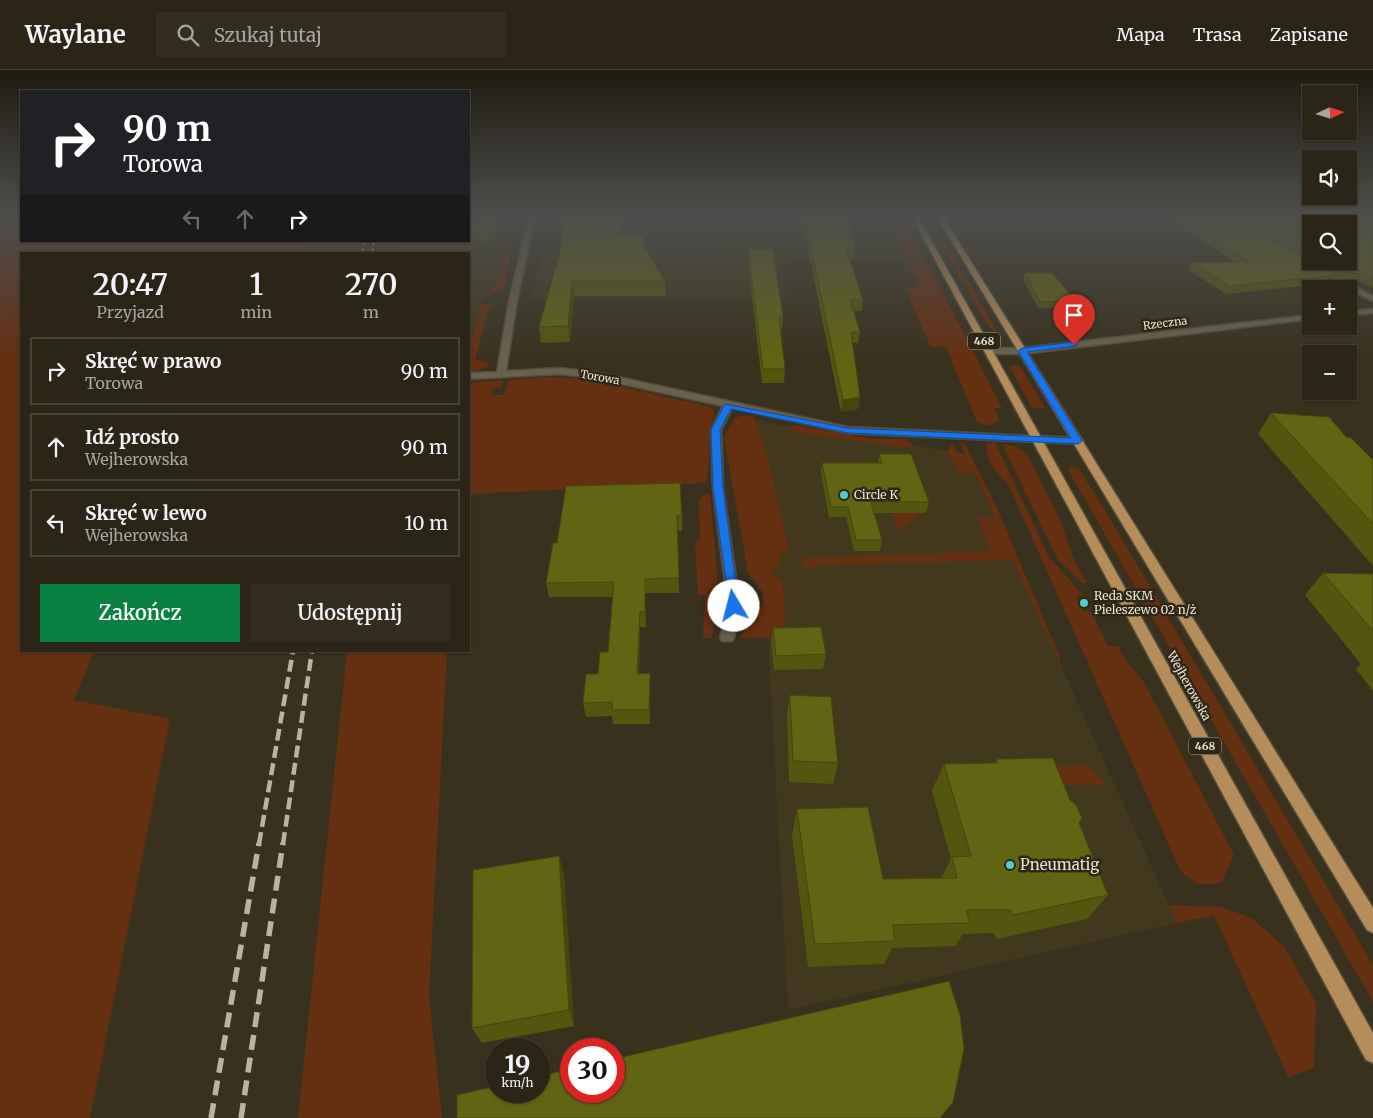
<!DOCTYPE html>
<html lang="pl">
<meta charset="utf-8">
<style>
body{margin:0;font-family:Merriweather,serif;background:#322d1f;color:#f1f3f6;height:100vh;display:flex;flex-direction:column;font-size:19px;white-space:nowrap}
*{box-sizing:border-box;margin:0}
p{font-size:16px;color:#a5a5a1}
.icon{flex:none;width:28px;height:28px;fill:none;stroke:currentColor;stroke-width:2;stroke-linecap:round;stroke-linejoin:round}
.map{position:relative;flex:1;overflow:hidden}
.drawer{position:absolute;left:20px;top:182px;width:450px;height:400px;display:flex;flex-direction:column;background:#2a2516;border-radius:0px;box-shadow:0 1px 4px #0004,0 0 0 1px #464235}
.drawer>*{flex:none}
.hud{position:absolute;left:20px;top:20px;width:450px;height:152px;border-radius:0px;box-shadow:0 1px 4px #0004,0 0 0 1px #464235;background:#202124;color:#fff;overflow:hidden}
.needle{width:32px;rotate:86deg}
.controls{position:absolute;left:1302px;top:15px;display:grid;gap:10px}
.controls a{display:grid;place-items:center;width:55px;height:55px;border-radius:0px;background:#2a2516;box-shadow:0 1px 4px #0004,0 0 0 1px #464235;font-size:25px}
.speed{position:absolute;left:485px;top:968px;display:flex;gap:10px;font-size:25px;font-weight:700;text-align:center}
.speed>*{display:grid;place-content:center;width:65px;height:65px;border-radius:50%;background:#2a2516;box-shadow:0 1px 4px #0004,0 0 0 1px #464235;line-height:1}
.speed small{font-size:12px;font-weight:400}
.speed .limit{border:8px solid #d22;background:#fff;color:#111}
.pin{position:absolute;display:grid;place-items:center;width:42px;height:42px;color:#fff;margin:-51px -21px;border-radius:50% 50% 50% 0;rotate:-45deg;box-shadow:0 0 5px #0007}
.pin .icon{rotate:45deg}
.me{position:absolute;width:55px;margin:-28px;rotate:352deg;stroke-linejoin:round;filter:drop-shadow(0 0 4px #0008)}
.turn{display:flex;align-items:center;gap:18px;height:105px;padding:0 20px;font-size:22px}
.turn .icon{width:65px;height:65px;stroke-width:2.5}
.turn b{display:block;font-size:35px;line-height:42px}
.lanes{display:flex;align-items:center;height:48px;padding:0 20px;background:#0003;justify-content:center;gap:25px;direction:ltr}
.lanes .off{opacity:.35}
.eta{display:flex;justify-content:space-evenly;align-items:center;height:85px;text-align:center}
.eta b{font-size:30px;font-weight:600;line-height:35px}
.primary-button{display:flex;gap:10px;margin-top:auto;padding:10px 20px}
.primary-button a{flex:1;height:58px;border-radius:0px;background:#0b8043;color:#fff;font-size:20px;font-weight:600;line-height:58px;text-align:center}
.primary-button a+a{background:#322d1f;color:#f1f3f6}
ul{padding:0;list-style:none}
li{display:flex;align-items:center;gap:15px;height:68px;margin:0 10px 8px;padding:0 10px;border:2px solid #464235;border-radius:0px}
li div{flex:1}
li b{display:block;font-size:19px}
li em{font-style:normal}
header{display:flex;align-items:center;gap:30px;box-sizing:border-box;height:70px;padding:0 25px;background:#2a2516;border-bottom:1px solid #464235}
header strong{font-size:24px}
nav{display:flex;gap:28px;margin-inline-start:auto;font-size:18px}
.search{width:350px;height:45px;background:#322d1f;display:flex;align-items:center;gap:12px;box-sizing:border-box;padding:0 18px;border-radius:0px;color:#a5a5a1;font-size:19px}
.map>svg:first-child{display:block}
.built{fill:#41381d}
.green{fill:#652f11}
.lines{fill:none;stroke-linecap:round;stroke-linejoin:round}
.minor-casing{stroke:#534e3c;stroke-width:3}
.primary-casing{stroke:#534e3c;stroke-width:3}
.minor{fill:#69614c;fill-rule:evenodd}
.primary{fill:#b48d5a;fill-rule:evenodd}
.rail-far2{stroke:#b8b3a5;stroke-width:2;stroke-dasharray:5.5 3;stroke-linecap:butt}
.rail-far1{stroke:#b8b3a5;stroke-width:4.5;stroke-dasharray:12 5.5;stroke-linecap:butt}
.rail{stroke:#b8b3a5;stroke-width:5.5;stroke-dasharray:15 8;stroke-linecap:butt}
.wall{fill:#53560f;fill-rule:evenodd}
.shaded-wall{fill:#44460d}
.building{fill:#616412;stroke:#44460d}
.route{fill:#1a73e8;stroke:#114b97}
.poi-dot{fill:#52ccd0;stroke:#2e2714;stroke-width:2}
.labels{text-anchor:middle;stroke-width:5;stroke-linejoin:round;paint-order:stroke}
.far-street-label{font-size:11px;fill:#e7e3d7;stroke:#2e2714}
.shield{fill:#2e2714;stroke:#b0ab9c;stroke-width:1}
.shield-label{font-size:11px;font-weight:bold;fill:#e7e3d7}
.poi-label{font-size:12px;fill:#e7e3d7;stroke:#2e2714;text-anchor:start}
.street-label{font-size:12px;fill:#e7e3d7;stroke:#2e2714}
.near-poi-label{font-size:15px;fill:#e7e3d7;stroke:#2e2714;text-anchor:start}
</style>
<header>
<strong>Waylane</strong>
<div class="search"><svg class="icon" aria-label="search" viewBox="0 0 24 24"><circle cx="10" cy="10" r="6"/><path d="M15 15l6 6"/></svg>Szukaj tutaj</div>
<nav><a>Mapa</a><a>Trasa</a><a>Zapisane</a></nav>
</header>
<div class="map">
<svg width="1373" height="1048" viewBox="0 0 1373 1048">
<rect width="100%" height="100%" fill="#38311d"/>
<path class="built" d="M 773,145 L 884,145 L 908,193 L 780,187 L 786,230 L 532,229 L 543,179 L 552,176 L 777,172 Z
M 469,153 L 514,153 L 498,212 L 484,224 L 469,276 L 469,184 L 403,184 L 402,171 L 469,171 Z
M 746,347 L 797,359 L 901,373 L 966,384 L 1177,853 L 788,940 L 768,568 L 785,567 L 783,512 L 768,498 Z"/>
<path class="green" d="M 0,145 L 21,145 L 21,171 L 306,171 L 299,184 L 21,184 L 21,581 L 94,581 L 74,630 L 170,649 L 90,1048 L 0,1048 Z
M 885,145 L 903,145 L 1002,338 L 995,338 L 999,351 C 990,356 986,356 977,352 L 946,277 L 931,277 L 904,217 L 919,216 Z
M 924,145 L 930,145 L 997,261 L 990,259 Z
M 506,183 L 511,185 L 504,219 L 483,229 L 484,224 L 498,212 Z
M 481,234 L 495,234 L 494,237 L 489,237 L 475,290 L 489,292 L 488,297 L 469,302 L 469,276 Z
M 1014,294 L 1021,298 L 1045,338 L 1032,338 L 1010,297 Z
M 547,307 L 587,309 L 711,337 L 715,344 C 704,366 713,390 705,413 L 469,424 L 469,313 L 503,310 L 501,318 L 493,318 L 491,325 L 504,325 L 509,310 Z
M 744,345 L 754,347 L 756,352 L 770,397 L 789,481 L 779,485 L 781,498 L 769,499 L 783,512 L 786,567 L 741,568 L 747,546 L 762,537 L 763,523 L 748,503 L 724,367 L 735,348 Z
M 795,355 L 873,369 L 906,369 L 913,375 L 906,378 L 793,362 L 789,357 Z
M 960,371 L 965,374 L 995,433 L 1060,587 L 1059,592 L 1013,490 L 819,495 L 816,497 L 803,497 L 802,488 L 991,481 L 977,448 L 995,448 L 975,403 L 958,403 L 948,381 L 952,373 L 957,383 L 965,384 Z
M 995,372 L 1049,487 L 1083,525 L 1076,527 L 1083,541 L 1091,542 L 1108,576 L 1118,576 L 1126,590 L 1144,612 L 1234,785 L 1221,813 L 1199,815 L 1181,802 L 1009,416 C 997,403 985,393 987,374 Z
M 1002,374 L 1015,376 L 1027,384 L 1059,447 L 1074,489 L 1087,513 L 1082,513 L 1058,490 Z
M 1070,397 L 1079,399 L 1103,437 L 1373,895 L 1373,932 L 1068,400 Z
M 710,424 L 721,549 L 714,550 L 712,568 L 703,568 L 705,525 L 698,525 L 695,471 L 700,471 L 699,431 L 704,425 Z
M 892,443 L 920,443 L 899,462 Z
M 347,581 L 447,581 L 429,926 L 442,1048 L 298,1048 Z
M 1088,695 L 1106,715 L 1044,715 L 932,721 L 934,710 L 963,701 Z
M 1169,835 L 1220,837 L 1250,847 L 1284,876 L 1316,933 L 1314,998 L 1288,1007 L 1214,845 L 1177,853 Z"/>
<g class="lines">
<g class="minor-casing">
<path id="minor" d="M 529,145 L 535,145 L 517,231 L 506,301 L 559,298 L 595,302 L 848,357 L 1078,368 L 1083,371 L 1078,374 L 848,363 L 732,338 L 721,360 L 723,418 L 740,536 L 734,568 L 732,571 L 722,571 L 720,568 L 728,536 L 713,418 L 711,360 L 723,336 L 595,308 L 559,304 L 469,309 L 469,303 L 497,302 L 509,231 Z
M 1320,201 L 1326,201 L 1373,226 L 1373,231 L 1320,205 Z
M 1373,239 L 1373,243 L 1349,245 L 1349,241 Z
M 1311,245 L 1311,249 L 1022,284 L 989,284 L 985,281 L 989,278 L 1022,278 Z"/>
</g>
<g class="primary-casing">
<path id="primary" d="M 911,145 L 917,145 L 1373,963 L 1373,993 L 1366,990 Z
M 936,145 L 942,145 L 1373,838 L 1373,863 L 1367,860 Z"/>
</g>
<use href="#minor" class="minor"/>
<use href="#primary" class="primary"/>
<path class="rail-far2" d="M 362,184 L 364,171
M 372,184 L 374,171"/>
<path class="rail-far1" d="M 259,774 L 293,581
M 283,774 L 312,581"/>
<path class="rail" d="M 211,1048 L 259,773
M 241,1048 L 283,773"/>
</g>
<path class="wall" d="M 469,145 L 500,145 L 494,171 L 469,171 Z
M 621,145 L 621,165 L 645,177 L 665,211 L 666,226 L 574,226 L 570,272 L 541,273 L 539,257 Z
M 801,145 L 851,145 L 853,151 L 852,161 L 855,179 L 854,189 L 850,188 L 863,230 L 862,241 L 854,241 L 860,262 L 858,273 L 852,273 L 860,327 L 858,339 L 841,342 Z
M 1165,145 L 1364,145 L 1373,149 L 1373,218 L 1359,211 L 1349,212 L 1338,206 L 1334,213 L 1226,224 L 1188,200 L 1191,192 L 1234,192 L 1165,146 ZM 1311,154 L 1349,191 L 1311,191 Z
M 748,179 L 783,246 L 782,260 L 780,260 L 785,299 L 784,313 L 762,313 L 748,191 Z
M 1025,203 L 1076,231 L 1073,237 L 1038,238 L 1023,209 Z
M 1271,343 L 1346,367 L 1373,390 L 1373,496 L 1258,364 Z
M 879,384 L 929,432 L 926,443 L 874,443 L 882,470 L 880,481 L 854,481 L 846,447 L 829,447 L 821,403 L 822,393 L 878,393 Z
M 566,416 L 682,446 L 682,461 L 678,461 L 679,523 L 645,523 L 646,557 L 640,557 L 639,604 L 650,603 L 650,654 L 613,654 L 612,646 L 586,647 L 583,633 L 608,582 L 613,527 L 549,527 L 546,513 L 557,473 Z
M 1323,503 L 1373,504 L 1373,621 L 1356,599 L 1361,594 L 1305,525 Z
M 773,558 L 826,584 L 823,599 L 774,600 L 771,573 Z
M 790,625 L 838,693 L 833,714 L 789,712 L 787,646 Z
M 997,689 L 1079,753 L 1108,825 L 1087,849 L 997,869 L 993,863 L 963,864 L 955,876 L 892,878 L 884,894 L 808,897 L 792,765 L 797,739 L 883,809 L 941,808 L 951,789 L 932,721 L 944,694 L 995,693 Z
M 559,786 L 564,805 L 574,956 L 482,973 L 472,958 Z"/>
<path class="shaded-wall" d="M 496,145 L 500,145 L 494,171 L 492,159 Z
M 572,211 L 574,226 L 570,272 L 568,256 Z
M 860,327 L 858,339 L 841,342 L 843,330 Z
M 640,542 L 640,557 L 638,618 L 637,604 Z
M 650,603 L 650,654 L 649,640 Z
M 559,786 L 564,805 L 574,956 L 569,940 Z"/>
<path class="building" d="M 469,145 L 496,145 L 492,159 L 469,160 Z
M 564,145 L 620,145 L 621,165 L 644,165 L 645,177 L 665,211 L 572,211 L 568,256 L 539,257 L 561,178 Z
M 804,145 L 851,145 L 853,151 L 850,151 L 855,179 L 846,178 L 863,230 L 850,230 L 860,262 L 851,262 L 860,327 L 843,330 Z
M 1177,145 L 1219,145 L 1339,205 L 1229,216 L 1191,192 L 1249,192 Z
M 1235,145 L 1364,145 L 1373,149 L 1373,208 L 1363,203 L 1354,204 L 1328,191 L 1349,191 L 1349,154 L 1311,154 L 1311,183 Z
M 748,179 L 773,179 L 783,246 L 779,246 L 785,299 L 763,299 Z
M 1025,203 L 1052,203 L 1076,231 L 1040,232 Z
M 1271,343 L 1329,347 L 1346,367 L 1351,368 L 1373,390 L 1373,454 Z
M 879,384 L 911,384 L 929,432 L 871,432 L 882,470 L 856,470 L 848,437 L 831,437 L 822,393 L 882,393 Z
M 680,413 L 682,446 L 677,446 L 679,508 L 645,509 L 645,542 L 640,542 L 637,604 L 650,603 L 649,640 L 612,640 L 612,632 L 583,633 L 586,604 L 598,604 L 600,582 L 608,582 L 614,512 L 546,513 L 553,473 L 557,473 L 566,416 Z
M 1323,503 L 1373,504 L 1373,561 Z
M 821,557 L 826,584 L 776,586 L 773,558 Z
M 790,625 L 831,627 L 838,693 L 793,691 Z
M 1053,688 L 1070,730 L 1076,735 L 1082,748 L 1079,753 L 1108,825 L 1013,845 L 1010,840 L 966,840 L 970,853 L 893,855 L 895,871 L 815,874 L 797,739 L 868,737 L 883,809 L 957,808 L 952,787 L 971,786 L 944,694 L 998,693 L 997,689 Z
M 559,786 L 569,940 L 472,958 L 473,800 Z
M 949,911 L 960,945 L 964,979 L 953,1032 L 940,1048 L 457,1048 L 457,1025 L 496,1016 L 496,1021 L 539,1021 L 539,1006 L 571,999 L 571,1021 L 614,1021 L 614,989 Z"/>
<linearGradient id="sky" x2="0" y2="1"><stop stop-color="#1f1b10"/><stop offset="0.5" stop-color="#4d4e4c"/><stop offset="1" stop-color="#4d4e4c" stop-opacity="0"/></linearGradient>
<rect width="1373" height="291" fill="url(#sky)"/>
<path class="route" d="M 1074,272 L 1077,275 L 1076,276 L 1027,282 L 1082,371 L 1078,374 L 848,363 L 731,339 L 720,360 L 723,418 L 739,536 L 734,540 L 730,539 L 713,418 L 711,360 L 725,334 L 848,358 L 1071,368 L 1018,281 L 1022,278 Z"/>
<g class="poi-dot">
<circle cx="844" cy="425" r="5"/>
<circle cx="1084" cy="533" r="5"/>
<circle cx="1010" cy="795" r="5"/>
</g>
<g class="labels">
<g class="far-street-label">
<text transform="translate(1165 253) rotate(-7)" y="4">Rzeczna</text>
<text transform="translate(600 307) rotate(10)" y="4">Torowa</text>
</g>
<g class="shield">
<rect x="968" y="262.5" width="32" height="17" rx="4"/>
<rect x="1189" y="667.5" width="32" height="17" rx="4"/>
</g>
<g class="shield-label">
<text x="984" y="275">468</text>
<text x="1205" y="680">468</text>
</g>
<g class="poi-label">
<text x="854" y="429">Circle K</text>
<text x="1094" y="530">Reda SKM<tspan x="1094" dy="14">Pieleszewo 02 n/ż</tspan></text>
</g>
<g class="street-label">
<text transform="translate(1189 616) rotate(61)" y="4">Wejherowska</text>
</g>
<g class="near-poi-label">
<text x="1020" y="800">Pneumatig</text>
</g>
</g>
</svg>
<div class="controls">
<a><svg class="needle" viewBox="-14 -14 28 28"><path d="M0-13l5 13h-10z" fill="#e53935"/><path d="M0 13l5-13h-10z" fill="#a5a5a1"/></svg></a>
<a><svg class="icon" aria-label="sound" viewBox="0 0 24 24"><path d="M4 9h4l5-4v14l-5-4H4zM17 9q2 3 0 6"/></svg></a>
<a><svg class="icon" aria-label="search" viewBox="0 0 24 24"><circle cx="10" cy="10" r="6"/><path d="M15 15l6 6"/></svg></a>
<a>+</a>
<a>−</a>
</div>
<div class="speed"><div>19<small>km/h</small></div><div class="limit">30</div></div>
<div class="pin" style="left:1074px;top:275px;background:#d93025"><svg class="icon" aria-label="arrive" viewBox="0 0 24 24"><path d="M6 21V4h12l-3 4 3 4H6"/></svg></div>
<svg class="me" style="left:734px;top:536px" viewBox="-20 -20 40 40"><circle r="19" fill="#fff"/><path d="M0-13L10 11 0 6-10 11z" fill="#1a73e8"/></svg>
<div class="hud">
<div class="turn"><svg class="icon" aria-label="right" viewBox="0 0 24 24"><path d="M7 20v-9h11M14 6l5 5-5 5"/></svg><div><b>90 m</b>Torowa</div></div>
<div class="lanes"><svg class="icon off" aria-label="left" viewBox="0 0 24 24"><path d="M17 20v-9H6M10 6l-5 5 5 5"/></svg><svg class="icon off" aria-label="ahead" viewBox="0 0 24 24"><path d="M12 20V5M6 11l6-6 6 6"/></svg><svg class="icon" aria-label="right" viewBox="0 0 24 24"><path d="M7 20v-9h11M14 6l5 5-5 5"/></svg></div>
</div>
<section class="drawer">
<div class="eta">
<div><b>20:47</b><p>Przyjazd</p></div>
<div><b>1</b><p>min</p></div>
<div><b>270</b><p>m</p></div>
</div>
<ul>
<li><svg class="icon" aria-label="right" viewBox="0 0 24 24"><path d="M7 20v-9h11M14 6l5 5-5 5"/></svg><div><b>Skręć w prawo</b><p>Torowa</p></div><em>90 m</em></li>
<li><svg class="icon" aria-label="ahead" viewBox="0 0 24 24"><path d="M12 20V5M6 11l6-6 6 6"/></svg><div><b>Idź prosto</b><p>Wejherowska</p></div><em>90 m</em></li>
<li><svg class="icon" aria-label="left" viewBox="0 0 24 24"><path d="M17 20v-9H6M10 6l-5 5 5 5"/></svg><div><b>Skręć w lewo</b><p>Wejherowska</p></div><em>10 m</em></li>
</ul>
<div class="primary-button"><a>Zakończ</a><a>Udostępnij</a></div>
</section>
</div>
